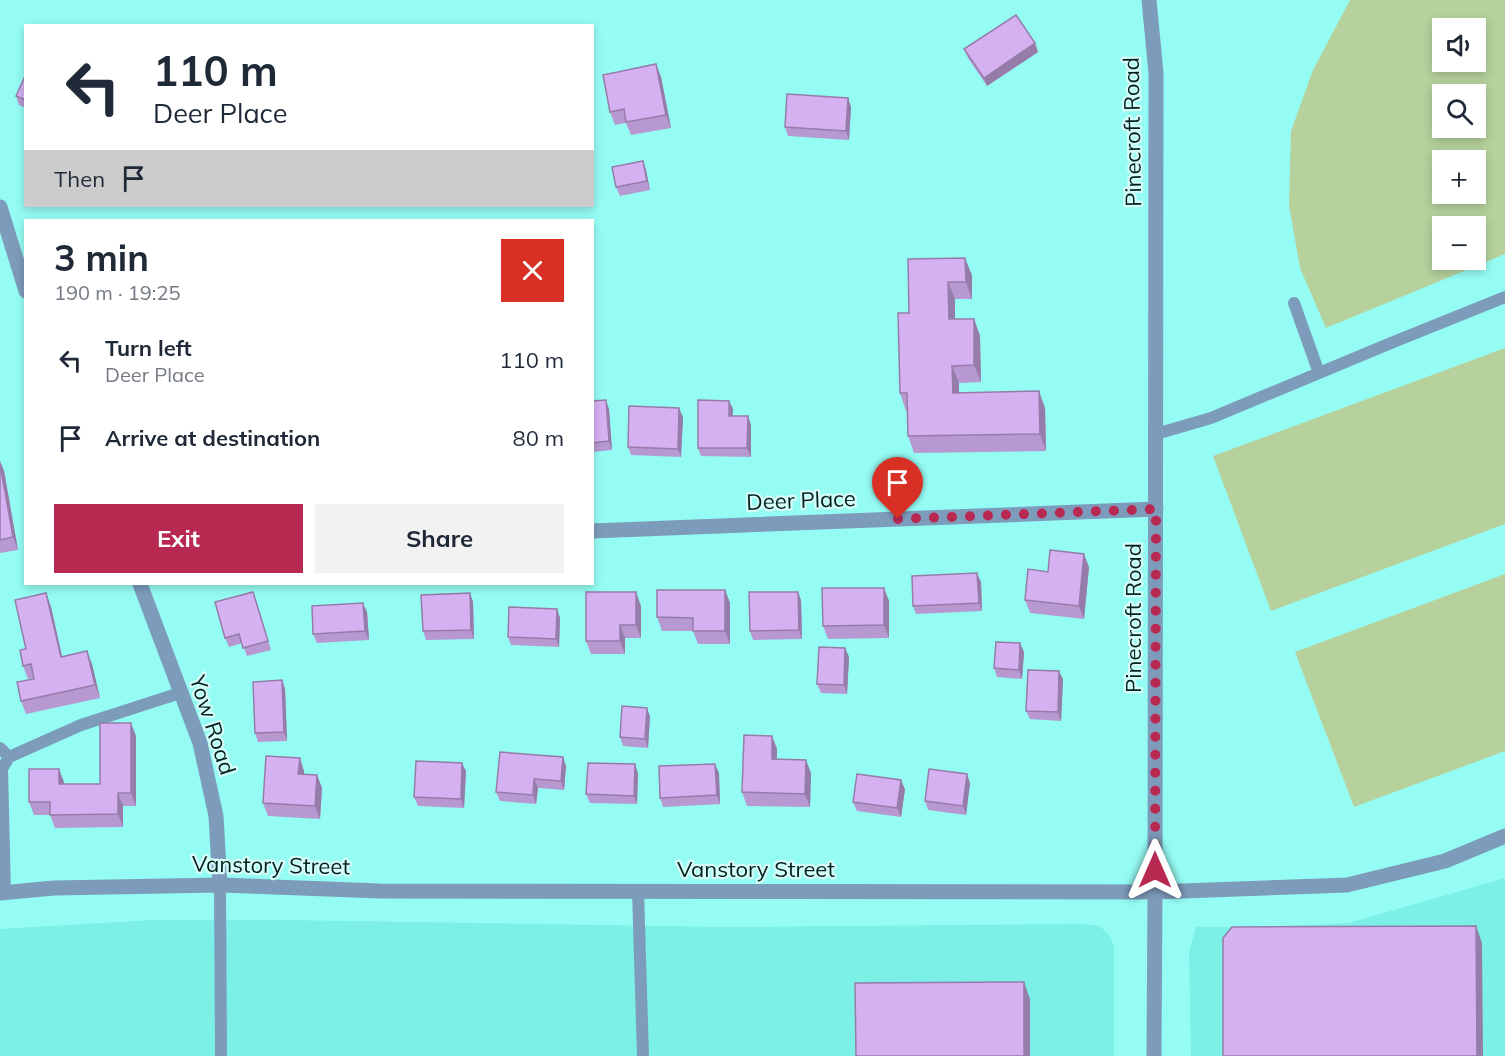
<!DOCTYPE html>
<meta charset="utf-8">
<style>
body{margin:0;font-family:Mulish,sans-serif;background:#f2f2f3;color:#1f2937;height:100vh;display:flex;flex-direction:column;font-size:22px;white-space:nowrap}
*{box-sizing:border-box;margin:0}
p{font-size:20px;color:#747a83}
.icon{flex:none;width:33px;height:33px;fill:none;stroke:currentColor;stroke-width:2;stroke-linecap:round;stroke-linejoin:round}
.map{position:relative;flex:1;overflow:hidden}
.panel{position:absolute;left:24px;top:219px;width:570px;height:366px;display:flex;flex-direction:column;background:#fff;border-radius:0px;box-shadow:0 3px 9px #0003}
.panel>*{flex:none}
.hud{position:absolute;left:24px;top:24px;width:570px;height:183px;border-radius:0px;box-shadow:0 3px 9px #0003;background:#fff;color:#1f2937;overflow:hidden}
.tools{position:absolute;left:1432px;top:18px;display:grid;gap:12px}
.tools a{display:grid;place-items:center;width:54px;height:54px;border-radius:0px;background:#fff;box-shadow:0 3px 9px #0003;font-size:30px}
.pin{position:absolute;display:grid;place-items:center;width:51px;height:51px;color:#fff;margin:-62px -26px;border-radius:50% 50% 50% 0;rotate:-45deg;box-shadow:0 0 6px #0007}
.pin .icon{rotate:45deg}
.me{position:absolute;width:66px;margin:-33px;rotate:0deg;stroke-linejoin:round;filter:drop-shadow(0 0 4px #0008)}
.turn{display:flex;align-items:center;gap:21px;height:126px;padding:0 30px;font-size:27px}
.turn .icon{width:78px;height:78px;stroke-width:2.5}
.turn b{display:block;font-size:42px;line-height:51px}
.then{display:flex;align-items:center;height:57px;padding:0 30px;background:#0003;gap:12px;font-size:22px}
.round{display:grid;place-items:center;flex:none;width:63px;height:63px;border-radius:0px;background:#f2f2f3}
.headline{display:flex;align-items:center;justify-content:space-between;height:102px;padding:0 30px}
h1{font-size:36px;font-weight:700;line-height:45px}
.button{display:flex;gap:12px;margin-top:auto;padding:12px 30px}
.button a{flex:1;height:69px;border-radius:0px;background:#b82952;color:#fff;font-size:24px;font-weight:700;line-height:69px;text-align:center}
.button a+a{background:#f2f2f3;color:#1f2937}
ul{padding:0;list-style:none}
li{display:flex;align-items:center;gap:18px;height:78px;padding:0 30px}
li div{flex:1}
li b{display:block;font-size:22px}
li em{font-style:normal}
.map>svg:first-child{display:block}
.built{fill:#7cefe7}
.park{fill:#b6d19c;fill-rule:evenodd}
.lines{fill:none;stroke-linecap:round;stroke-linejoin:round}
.service{stroke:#7d9bbb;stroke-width:12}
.minor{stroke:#7d9bbb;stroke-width:15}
.tertiary{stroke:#7d9bbb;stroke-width:15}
.wall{fill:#b798d0}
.shaded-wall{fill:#957ca9}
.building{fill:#d5b1f2;stroke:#957ca9;stroke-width:1.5}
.route{stroke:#b82952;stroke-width:10;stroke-dasharray:0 18}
.labels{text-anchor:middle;stroke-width:4.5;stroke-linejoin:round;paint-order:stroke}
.street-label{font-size:22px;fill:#00211f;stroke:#d7fdf9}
</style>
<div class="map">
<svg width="1505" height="1056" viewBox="0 0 1505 1056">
<rect width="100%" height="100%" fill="#95fcf4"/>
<path class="built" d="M 1505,878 L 1505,1056 L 1191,1056 L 1189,952 L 1196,927 L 1256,927 L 1349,923 Z
M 153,920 L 285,920 L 723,927 L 1081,924 L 1100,926 L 1110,936 L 1114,947 L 1114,1056 L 0,1056 L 0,929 Z"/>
<path class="park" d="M 1350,0 L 1505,0 L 1505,254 L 1326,328 L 1300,268 L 1289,205 L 1291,131 L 1313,70 ZM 1443,28 L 1476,28 L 1476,62 L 1443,62 ZM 1443,94 L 1476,94 L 1476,128 L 1443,128 ZM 1443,160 L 1476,160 L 1476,194 L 1443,194 ZM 1443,226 L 1476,226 L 1476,260 L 1443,260 Z
M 1505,348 L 1505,524 L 1271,611 L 1213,456 Z
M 1505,574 L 1505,751 L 1354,807 L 1295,652 Z"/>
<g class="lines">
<path class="service" d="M 1294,303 L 1319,373
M 1156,434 L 1211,418 L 1391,343 L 1505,297
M 0,748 L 9,757
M 220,885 L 221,1056
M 638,891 L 643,1056
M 5,893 L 2,769 L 9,757 L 81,725 L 180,693"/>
<path class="minor" d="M 0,207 L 26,291
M 592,531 L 1156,509
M 140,584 L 200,743 L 216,816 L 220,885"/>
<path class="tertiary" d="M 1149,0 L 1156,73 L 1155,892 L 1154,1056
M 0,893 L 54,888 L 220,885 L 380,891 L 1155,892 L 1347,885 L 1445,861 L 1505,836"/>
</g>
<path class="wall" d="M 1035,43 L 1038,52 L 987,86 L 968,58 L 964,49 Z
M 656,64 L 661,77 L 671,128 L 631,135 L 626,123 L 615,125 L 610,112 Z
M 26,74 L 26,108 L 19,105 L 16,96 Z
M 848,98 L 851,107 L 849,140 L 788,136 L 785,127 Z
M 643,161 L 646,170 L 650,190 L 620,196 L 616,187 Z
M 908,259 L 972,275 L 972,299 L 955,299 L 955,319 L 974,319 L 980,336 L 981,382 L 959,383 L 959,392 L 1045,408 L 1046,451 L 914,453 L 908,436 L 907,411 L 906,411 L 900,393 L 909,313 Z
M 592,401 L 609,409 L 612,450 L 592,452 Z
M 729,401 L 733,409 L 732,416 L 748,416 L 751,425 L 751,457 L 701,456 L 698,448 Z
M 683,417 L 681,457 L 631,455 L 628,447 Z
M 0,461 L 4,471 L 18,550 L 0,553 Z
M 1089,567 L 1084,619 L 1030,613 L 1025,600 L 1048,572 Z
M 981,582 L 982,611 L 916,614 L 913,606 Z
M 884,588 L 889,601 L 889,638 L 828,639 L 823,626 Z
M 725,590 L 730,603 L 730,644 L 698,644 L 693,631 L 662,631 L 657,617 Z
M 46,593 L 51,607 L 62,656 L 92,664 L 100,698 L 26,714 L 21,701 L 34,679 L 34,678 L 28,679 L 23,666 L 26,649 Z
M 470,593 L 473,602 L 474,639 L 426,640 L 423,631 Z
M 256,600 L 271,650 L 247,656 L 242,643 L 229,647 L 225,638 Z
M 801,600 L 802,639 L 753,640 L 750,631 Z
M 641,606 L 641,638 L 625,638 L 625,654 L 591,654 L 586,641 Z
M 557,609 L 560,618 L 559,647 L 511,645 L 508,637 Z
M 367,612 L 369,640 L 317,643 L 313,634 Z
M 845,648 L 849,657 L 847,694 L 821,693 L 817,684 Z
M 1024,652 L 1022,679 L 997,677 L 994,668 Z
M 1063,679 L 1061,721 L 1030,719 L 1026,711 Z
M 282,680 L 285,689 L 287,741 L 258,742 L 255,733 Z
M 650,716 L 648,748 L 623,746 L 620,737 Z
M 136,736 L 136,806 L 123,806 L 123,827 L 55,828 L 50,815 L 34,815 L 29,802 L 59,769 L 64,784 L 100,784 Z
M 772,736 L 777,749 L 777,759 L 811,773 L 810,807 L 747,806 L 742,792 Z
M 566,766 L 564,790 L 538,788 L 536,804 L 500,801 L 496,792 Z
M 304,771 L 304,774 L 317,775 L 322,788 L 320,819 L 268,816 L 263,803 Z
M 466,771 L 464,808 L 418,806 L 414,797 Z
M 638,773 L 637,804 L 590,803 L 586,794 Z
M 719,773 L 720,804 L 663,807 L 660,798 Z
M 970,783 L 966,815 L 928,810 L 925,801 Z
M 905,789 L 901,817 L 857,811 L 853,802 Z"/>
<path class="shaded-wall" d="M 1035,43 L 1038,52 L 987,86 L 984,78 Z
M 656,64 L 661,77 L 671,128 L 666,115 Z
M 848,98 L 851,107 L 849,140 L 846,131 Z
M 643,161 L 646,170 L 650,190 L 647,181 Z
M 965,258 L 972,275 L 972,299 L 966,282 Z
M 948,282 L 955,299 L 955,336 L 949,319 Z
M 974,319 L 980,336 L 981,382 L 974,365 Z
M 952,366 L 959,383 L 959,410 L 953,393 Z
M 1039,391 L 1045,408 L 1046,451 L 1040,434 Z
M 606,400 L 609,409 L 612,450 L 609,441 Z
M 729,401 L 733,409 L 732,425 L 729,416 Z
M 679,408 L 683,417 L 681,457 L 678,449 Z
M 748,416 L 751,425 L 751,457 L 747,448 Z
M 0,461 L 4,471 L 18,550 L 13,537 Z
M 1084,554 L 1089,567 L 1084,619 L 1079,606 Z
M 977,573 L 981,582 L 982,611 L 979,603 Z
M 884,588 L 889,601 L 889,638 L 884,625 Z
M 725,590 L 730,603 L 730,644 L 725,631 Z
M 636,592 L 641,606 L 641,638 L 636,625 Z
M 798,592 L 801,600 L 802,639 L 799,630 Z
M 46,593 L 51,607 L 65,670 L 61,657 Z
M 470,593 L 473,602 L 474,639 L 471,630 Z
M 363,603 L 367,612 L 369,640 L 365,631 Z
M 557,609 L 560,618 L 559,647 L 556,639 Z
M 620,625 L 625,638 L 625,654 L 620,641 Z
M 1020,643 L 1024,652 L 1022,679 L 1019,670 Z
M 845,648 L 849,657 L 847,694 L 844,685 Z
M 87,651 L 92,664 L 100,698 L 95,685 Z
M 1059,671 L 1063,679 L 1061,721 L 1058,712 Z
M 282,680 L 285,689 L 287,741 L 284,732 Z
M 647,708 L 650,716 L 648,748 L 645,739 Z
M 131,723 L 136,736 L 136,806 L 131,793 Z
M 772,736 L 777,749 L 776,772 L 772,759 Z
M 563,757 L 566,766 L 564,790 L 561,781 Z
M 300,758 L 304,771 L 303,787 L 298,774 Z
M 806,760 L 811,773 L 810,807 L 805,794 Z
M 462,763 L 466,771 L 464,808 L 461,799 Z
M 635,764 L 638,773 L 637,804 L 634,796 Z
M 715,764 L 719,773 L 720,804 L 717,795 Z
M 59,769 L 64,782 L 64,797 L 59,784 Z
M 967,774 L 970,783 L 966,815 L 963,806 Z
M 317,775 L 322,788 L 320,819 L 315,806 Z
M 534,779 L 538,788 L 536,804 L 533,795 Z
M 901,780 L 905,789 L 901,817 L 897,808 Z
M 118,793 L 123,806 L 123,827 L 118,814 Z
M 1476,926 L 1482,943 L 1483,1056 L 1477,1056 Z
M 1024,982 L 1030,999 L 1030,1056 L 1024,1056 Z"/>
<path class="building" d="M 1016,15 L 1035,43 L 984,78 L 964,49 Z
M 656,64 L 666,115 L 626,122 L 624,109 L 610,112 L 603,75 Z
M 26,74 L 26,100 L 16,96 Z
M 787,94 L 848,98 L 846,131 L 785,127 Z
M 643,161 L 647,181 L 616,187 L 612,167 Z
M 965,258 L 966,282 L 948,282 L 949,319 L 974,319 L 974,365 L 952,366 L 953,393 L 1039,391 L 1040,434 L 908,436 L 907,393 L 900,393 L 898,313 L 909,313 L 908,259 Z
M 606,400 L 609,441 L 592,443 L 592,401 Z
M 698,400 L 729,401 L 729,416 L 748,416 L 747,448 L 698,448 Z
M 629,406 L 679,408 L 678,449 L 628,447 Z
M 0,464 L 13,537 L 0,540 Z
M 1050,550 L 1084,554 L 1079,606 L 1025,600 L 1028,569 L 1048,572 Z
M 977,573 L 979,603 L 913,606 L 912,576 Z
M 822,588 L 884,588 L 884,625 L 823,626 Z
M 657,590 L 725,590 L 725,631 L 693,631 L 693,618 L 657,617 Z
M 253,592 L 268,641 L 243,648 L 239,634 L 225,638 L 215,602 Z
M 586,592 L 636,592 L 636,625 L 620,625 L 620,641 L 586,641 Z
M 749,592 L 798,592 L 799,630 L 750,631 Z
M 46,593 L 61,657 L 87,651 L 95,685 L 21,701 L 17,682 L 34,679 L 31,664 L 23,666 L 20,650 L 26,649 L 15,600 Z
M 470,593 L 471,630 L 423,631 L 421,595 Z
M 363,603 L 365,631 L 313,634 L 312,606 Z
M 509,607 L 557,609 L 556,639 L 508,637 Z
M 996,642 L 1020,643 L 1019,670 L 994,668 Z
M 819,647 L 845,648 L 844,685 L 817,684 Z
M 1028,670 L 1059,671 L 1058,712 L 1026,711 Z
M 282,680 L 284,732 L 255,733 L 253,682 Z
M 622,706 L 647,708 L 645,739 L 620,737 Z
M 100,723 L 131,723 L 131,793 L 118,793 L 118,814 L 50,815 L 50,802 L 29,802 L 29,769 L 59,769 L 59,784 L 100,784 Z
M 744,735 L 772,736 L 772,759 L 806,760 L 805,794 L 742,792 Z
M 500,752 L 563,757 L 561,781 L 534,779 L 533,795 L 496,792 Z
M 266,756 L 300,758 L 298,774 L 317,775 L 315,806 L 263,803 Z
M 416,761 L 462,763 L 461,799 L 414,797 Z
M 588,763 L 635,764 L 634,796 L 586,794 Z
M 715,764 L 717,795 L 660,798 L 659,766 Z
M 929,769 L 967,774 L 963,806 L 925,801 Z
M 857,774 L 901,780 L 897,808 L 853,802 Z
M 1476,926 L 1477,1056 L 1223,1056 L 1223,938 L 1232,927 Z
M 1024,982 L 1024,1056 L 856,1056 L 855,983 Z"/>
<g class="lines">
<path class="route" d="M 898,519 L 1156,509 L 1155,870"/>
</g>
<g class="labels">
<g class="street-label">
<text transform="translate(1132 132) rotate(-91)" y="8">Pinecroft Road</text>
<text transform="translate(801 500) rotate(-2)" y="8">Deer Place</text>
<text transform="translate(1133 618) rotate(-90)" y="8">Pinecroft Road</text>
<text transform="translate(213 725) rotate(72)" y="8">Yow Road</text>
<text transform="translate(271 865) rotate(1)" y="8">Vanstory Street</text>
<text x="756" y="877">Vanstory Street</text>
</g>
</g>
</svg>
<div class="tools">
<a><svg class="icon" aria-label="sound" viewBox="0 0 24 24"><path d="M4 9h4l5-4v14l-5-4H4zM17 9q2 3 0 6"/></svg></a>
<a><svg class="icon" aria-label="search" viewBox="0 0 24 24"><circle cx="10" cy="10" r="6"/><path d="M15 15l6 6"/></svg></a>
<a>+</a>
<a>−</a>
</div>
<div class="pin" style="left:898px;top:519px;background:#d93025"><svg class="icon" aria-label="arrive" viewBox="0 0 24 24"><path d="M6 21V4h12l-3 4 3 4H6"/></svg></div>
<svg class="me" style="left:1155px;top:870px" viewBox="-20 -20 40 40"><path d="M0-17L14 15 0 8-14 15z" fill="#b82952" stroke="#fff" stroke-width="4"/></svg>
<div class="hud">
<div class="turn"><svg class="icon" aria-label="left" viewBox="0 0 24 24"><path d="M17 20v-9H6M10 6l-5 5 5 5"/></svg><div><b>110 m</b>Deer Place</div></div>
<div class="then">Then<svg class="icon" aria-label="arrive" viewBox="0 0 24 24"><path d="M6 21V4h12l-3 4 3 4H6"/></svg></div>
</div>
<section class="panel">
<div class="headline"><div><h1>3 min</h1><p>190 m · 19:25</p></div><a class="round" style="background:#d93025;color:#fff"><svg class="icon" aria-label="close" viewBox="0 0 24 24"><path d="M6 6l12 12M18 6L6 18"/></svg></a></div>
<ul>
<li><svg class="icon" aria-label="left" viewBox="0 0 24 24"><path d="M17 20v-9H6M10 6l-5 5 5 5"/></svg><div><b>Turn left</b><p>Deer Place</p></div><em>110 m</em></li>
<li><svg class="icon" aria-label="arrive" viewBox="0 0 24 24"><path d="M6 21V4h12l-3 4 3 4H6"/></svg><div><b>Arrive at destination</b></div><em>80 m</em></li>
</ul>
<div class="button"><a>Exit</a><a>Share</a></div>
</section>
</div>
